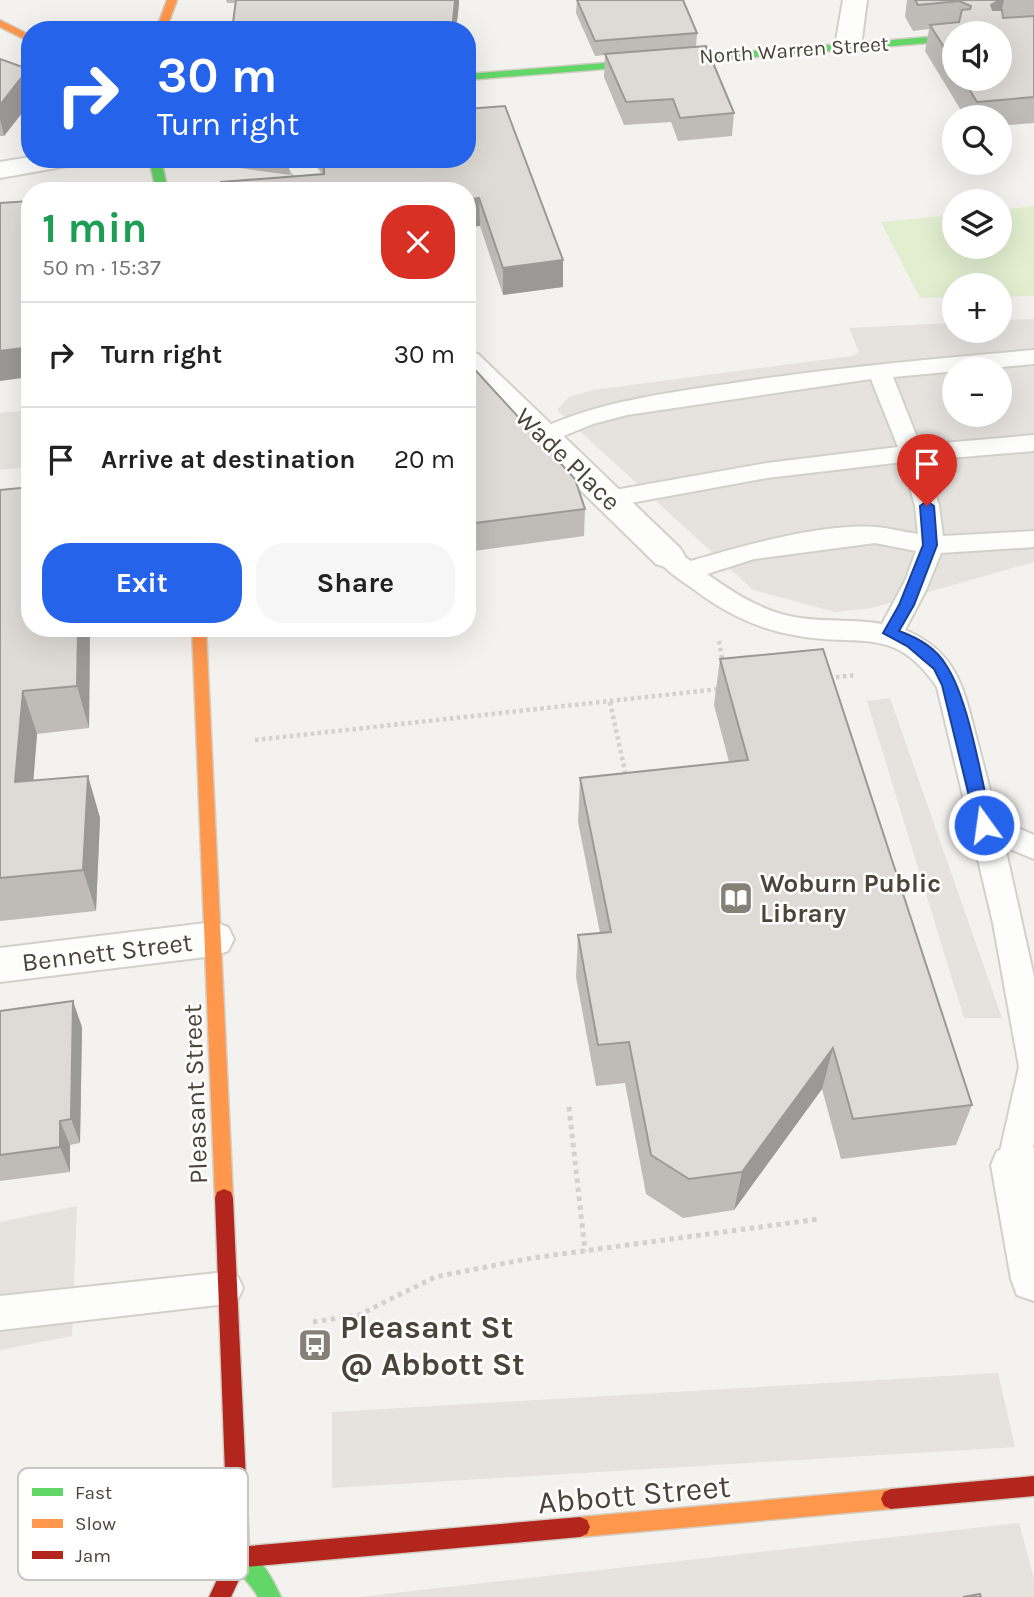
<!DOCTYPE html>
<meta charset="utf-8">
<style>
body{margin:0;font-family:Karla,sans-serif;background:#f6f6f6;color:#222;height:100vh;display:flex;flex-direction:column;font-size:26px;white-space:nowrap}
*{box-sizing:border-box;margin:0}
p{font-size:23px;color:#767676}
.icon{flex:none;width:38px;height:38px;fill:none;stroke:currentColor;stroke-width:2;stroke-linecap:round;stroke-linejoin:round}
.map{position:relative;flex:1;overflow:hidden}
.side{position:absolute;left:21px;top:182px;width:455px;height:455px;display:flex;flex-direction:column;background:#fff;border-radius:28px;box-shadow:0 7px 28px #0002}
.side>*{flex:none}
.hud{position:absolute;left:21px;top:21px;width:455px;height:147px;border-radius:28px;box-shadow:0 7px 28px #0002;background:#2563eb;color:#fff;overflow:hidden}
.fabs{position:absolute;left:942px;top:21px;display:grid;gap:14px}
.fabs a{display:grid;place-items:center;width:70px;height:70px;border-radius:50%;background:#fff;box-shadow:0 7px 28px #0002;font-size:35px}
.pin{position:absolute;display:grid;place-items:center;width:60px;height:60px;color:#fff;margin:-72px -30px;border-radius:50% 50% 50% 0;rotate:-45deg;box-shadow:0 0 7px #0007}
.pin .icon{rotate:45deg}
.me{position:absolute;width:77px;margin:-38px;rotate:346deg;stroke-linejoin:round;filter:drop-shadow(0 0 5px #0008)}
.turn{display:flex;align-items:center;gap:24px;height:147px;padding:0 21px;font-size:32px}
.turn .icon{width:91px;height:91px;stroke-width:2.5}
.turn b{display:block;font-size:49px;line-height:60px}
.round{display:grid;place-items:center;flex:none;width:74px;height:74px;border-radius:28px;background:#f6f6f6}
.head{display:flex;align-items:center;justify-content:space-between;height:119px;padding:0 21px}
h1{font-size:42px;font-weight:700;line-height:52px;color:#1e9e55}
.action{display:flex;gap:14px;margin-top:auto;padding:14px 21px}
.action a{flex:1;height:80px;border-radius:28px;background:#2563eb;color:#fff;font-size:28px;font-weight:700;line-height:80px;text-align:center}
.action a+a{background:#f6f6f6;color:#222}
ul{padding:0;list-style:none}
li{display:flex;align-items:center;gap:21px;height:105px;padding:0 21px;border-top:2px solid #e0e0e0}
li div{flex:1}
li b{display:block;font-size:26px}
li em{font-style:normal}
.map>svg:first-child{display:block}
.green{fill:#e1eecf}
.parking{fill:#e6e3df;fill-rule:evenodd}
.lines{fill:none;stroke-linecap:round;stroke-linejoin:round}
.lane-casing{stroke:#d2d0cb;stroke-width:4}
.street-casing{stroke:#d2d0cb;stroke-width:4}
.fast-casing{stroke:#d3cfc5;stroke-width:3}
.slow-casing{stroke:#d3cfc5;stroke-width:3}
.jam-casing{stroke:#d3cfc5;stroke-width:3}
.path-far1{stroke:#d3d2cc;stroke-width:4.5;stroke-dasharray:3.5 3.5;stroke-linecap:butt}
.path{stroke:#d3d2cc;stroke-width:5;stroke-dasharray:4.5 4.5;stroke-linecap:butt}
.lane{fill:#fdfdfc;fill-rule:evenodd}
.street{fill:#fdfdfc;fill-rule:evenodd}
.fast{fill:#63d668;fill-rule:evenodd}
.slow{fill:#ff974d;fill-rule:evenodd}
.jam{fill:#b3261e;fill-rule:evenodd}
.wall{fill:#bfbcb8;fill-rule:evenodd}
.shaded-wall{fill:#9b9996}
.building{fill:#dedbd6;stroke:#9b9996;stroke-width:2}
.route{fill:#2563eb;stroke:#184099;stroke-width:2}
.labels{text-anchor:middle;stroke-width:5;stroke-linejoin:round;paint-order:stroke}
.far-street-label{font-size:21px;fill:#4b4439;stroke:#fff}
.street-label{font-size:26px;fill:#4b4439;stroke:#fff}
.poi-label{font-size:26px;font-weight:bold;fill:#4b4439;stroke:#fff;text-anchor:start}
.near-poi-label{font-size:32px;font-weight:bold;fill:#4b4439;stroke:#fff;text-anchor:start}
.near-street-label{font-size:32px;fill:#4b4439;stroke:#fff}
.key{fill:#fff;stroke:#c9c7c4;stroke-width:2}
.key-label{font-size:19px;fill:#4b4439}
</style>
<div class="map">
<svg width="1034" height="1597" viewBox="0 0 1034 1597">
<rect width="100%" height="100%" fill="#f4f2ee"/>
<path class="green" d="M 1034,206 L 1034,296 L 999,297 L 999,285 L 954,285 L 954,297 L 920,298 L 881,222 L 954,215 L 954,247 L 999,247 L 999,210 Z"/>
<path class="parking" d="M 1034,319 L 1034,562 L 872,608 L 835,612 L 753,590 L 557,410 L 569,397 L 593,390 L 852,356 L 859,352 L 849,328 L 954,323 L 954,331 L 999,331 L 999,320 ZM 954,369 L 999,369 L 999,415 L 954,415 Z
M 30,410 L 30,467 L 0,470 L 0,413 Z
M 890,698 L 1002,1018 L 964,1018 L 867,701 Z
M 77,1206 L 72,1336 L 0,1350 L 0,1222 Z
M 998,1373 L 1015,1447 L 332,1488 L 332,1412 Z
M 1019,1523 L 1034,1579 L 1034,1597 L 359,1597 Z"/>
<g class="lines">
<g class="lane-casing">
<path id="lane" d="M 1034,350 L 1034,364 L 893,377 L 920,445 L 1034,435 L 1034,451 L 926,460 L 939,506 L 943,536 L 1034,531 L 1034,547 L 941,553 L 926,590 L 905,630 C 958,652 964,690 977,740 C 984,767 991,793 997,819 L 1034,835 L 1034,859 L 1005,847 L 1034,977 L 1034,1143 L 1025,1175 L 1013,1180 L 1001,1175 L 997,1165 L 1019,1067 L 993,923 L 937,687 C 895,625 861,647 799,636 C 759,630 723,612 692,588 C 679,579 663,569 656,556 L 659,550 L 668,547 L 691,561 C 742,546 822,523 876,527 C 890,528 904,532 918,534 L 915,506 L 903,462 L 767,478 L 609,507 L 600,505 L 597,499 L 600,493 L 609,491 L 767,463 L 898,447 L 871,379 L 627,415 L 593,424 L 544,444 L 536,441 L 532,436 L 536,431 C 596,402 661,394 727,384 C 829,368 931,359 1034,350 ZM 875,543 L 916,551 L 906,579 L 882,624 C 855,619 827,622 800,618 C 765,613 735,594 707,574 L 754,559 Z
M 226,1272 L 238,1277 L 243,1288 L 238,1299 L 226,1304 L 0,1330 L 0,1296 Z"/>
</g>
<g class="street-casing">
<path id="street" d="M 843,0 L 867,0 L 861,46 L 857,51 L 839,51 L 835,46 Z
M 30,157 L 30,159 L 77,159 L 73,165 L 0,178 L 0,162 Z
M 281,159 L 310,159 L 335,191 L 306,191 Z
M 467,351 L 478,354 L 680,548 L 685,556 L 680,564 L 668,568 L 656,564 L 467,379 Z
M 214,922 L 228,927 L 234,939 L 228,951 L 214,956 L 0,982 L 0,948 Z
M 1013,1145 L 1034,1147 L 1034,1301 L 1017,1295 L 1011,1279 L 991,1165 L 997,1151 Z"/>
</g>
<g class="fast-casing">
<path id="fast" d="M 954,35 L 954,41 L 467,80 L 467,74 Z
M 149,159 L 161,159 L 168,191 L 156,191 Z
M 239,1546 C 260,1555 272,1577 281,1597 L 258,1597 C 250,1582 234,1570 228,1557 L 232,1550 Z"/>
</g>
<g class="slow-casing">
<path id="slow" d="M 167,0 L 177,0 L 166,30 L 156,30 Z
M 0,20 L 30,35 L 30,42 L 0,27 Z
M 192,628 L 206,628 L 233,1198 L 231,1204 L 224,1207 L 217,1204 L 215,1198 Z
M 891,1489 L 898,1492 L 901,1499 L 898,1506 L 891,1509 L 580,1537 L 573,1534 L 570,1527 L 573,1520 L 580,1517 Z"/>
</g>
<g class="jam-casing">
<path id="jam" d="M 224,1189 L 231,1192 L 233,1198 L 249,1546 L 580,1517 L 587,1520 L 590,1527 L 587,1534 L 580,1537 L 245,1567 L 231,1597 L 209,1597 L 228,1556 L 215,1198 L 217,1192 Z
M 1034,1476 L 1034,1496 L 891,1509 L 884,1506 L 881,1499 L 884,1492 L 891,1489 Z"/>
</g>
<path class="path-far1" d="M 719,641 L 723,664
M 829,678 L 855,675
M 610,702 L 626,776
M 255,740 L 719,689"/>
<path class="path" d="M 569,1107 L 585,1251
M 313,1322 L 359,1315 L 435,1277 L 532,1258 L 819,1219"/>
<use href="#lane" class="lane"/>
<use href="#street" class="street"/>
<use href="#fast" class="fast"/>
<use href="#slow" class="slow"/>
<use href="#jam" class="jam"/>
</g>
<path class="wall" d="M 226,0 L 459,0 L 459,4 L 456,30 L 232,30 L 236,3 L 227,3 Z
M 577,0 L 683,0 L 697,33 L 696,47 L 734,113 L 732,136 L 678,141 L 671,122 L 624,125 L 604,77 L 605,55 L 595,56 L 576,13 Z
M 907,0 L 1034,0 L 1034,123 L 999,126 L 999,117 L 965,117 L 925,51 L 929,29 L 913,31 L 905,17 ZM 954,33 L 999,79 L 954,79 Z
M 0,59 L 30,74 L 30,103 L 4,136 L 0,136 Z
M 212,159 L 288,159 L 290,175 L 212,164 Z
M 312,159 L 467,159 L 563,287 L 503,295 L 480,226 L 467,227 L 467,191 L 324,174 Z
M 467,361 L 585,509 L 584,536 L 467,552 Z
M 0,490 L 90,628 L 89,728 L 37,734 L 33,781 L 88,776 L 100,818 L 96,911 L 0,921 Z
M 720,659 L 972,1105 L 956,1145 L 841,1159 L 822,1089 L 734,1210 L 683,1218 L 646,1194 L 625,1083 L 596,1086 L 576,977 L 578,935 L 600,933 L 578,822 L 580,778 L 729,762 L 714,705 Z
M 0,1011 L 82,1027 L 80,1143 L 70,1145 L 70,1172 L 0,1181 Z"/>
<path class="shaded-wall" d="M 455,0 L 459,0 L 459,4 L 456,30 L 452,30 Z
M 1000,0 L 1004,0 L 999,23 L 986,31 L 991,5 Z
M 28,69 L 30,74 L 30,103 L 4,136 L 0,119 L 0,105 Z
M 479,198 L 480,226 L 467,227 L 467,200 Z
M 563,260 L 563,287 L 503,295 L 503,268 Z
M 30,347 L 30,377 L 0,381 L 0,351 Z
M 78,628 L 90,628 L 89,728 L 77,686 Z
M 23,691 L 37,734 L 30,824 L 15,782 Z
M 88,776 L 100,818 L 96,911 L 83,870 Z
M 73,1001 L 82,1027 L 80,1143 L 71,1119 Z
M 833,1048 L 822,1089 L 734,1210 L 742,1172 Z
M 60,1121 L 70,1145 L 70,1172 L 60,1147 Z"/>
<path class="building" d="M 236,0 L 455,0 L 452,30 L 232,30 Z
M 577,0 L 683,0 L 697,33 L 595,41 Z
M 915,0 L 1000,0 L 991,5 L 993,10 L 1002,10 L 1003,18 L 1034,16 L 1034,97 L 977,102 L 963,79 L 999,79 L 999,33 L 954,33 L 954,63 L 930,25 L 959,22 L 962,10 L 970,9 L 971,6 L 959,1 L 918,5 Z
M 706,46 L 734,113 L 680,118 L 673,99 L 626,102 L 605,54 Z
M 0,59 L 28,69 L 0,105 Z
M 505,106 L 563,260 L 503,268 L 479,198 L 467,200 L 467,191 L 222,191 L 221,182 L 324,174 L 324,166 L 335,164 L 331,159 L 467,159 L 467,109 Z
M 30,201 L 30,347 L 0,351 L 0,203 Z
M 467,361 L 575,479 L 585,509 L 467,524 Z
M 30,487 L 30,628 L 78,628 L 77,686 L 23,691 L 15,782 L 88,776 L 83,870 L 0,878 L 0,490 Z
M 823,649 L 972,1105 L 853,1119 L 833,1048 L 742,1172 L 689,1179 L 651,1155 L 629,1042 L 598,1045 L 578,935 L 611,932 L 580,778 L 748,760 L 720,659 Z
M 73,1001 L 71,1119 L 60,1121 L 60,1147 L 0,1155 L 0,1011 Z
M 980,1594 L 981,1597 L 963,1597 Z"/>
<path class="route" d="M 927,501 L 934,506 L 937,545 L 914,605 L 899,631 C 916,637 936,648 946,665 C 969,699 982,783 992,825 L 984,831 L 976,825 L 942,685 L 934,669 L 907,646 L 883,633 L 899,605 L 923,545 L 920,506 Z"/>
<defs>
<g id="library-square" transform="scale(1.75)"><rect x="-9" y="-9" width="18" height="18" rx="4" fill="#868178" stroke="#fff"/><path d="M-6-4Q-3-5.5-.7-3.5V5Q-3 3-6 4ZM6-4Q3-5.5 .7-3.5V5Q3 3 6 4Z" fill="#fff"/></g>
<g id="bus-square" transform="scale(1.75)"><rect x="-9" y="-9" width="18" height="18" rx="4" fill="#868178" stroke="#fff"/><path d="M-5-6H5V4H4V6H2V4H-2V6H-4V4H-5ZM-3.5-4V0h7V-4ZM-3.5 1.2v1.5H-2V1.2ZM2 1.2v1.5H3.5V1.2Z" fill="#fff"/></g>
</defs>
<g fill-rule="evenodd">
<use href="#library-square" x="736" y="898"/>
<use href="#bus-square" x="315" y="1345"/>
</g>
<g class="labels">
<g class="far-street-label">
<text transform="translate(794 50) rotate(-4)" y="7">North Warren Street</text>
</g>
<g class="street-label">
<text transform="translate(568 459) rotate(44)" y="9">Wade Place</text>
<text transform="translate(107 952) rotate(-7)" y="9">Bennett Street</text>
<text transform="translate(195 1094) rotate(-92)" y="9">Pleasant Street</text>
</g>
<g class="poi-label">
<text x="760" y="892">Woburn Public<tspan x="760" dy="30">Library</tspan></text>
</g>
<g class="near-poi-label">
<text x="340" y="1338">Pleasant St<tspan x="340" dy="37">@ Abbott St</tspan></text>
</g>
<g class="near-street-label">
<text transform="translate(634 1494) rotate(-5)" y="11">Abbott Street</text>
</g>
</g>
<rect x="18" y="1468" width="230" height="112" rx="10" class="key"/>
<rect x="32" y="1488" width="31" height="8" fill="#63d668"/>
<rect x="32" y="1519" width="31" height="9" fill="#ff974d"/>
<rect x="32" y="1551" width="31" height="8" fill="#b3261e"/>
<g class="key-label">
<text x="75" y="1499">Fast</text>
<text x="75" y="1530">Slow</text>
<text x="75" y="1562">Jam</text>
</g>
</svg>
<div class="fabs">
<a><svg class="icon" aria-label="sound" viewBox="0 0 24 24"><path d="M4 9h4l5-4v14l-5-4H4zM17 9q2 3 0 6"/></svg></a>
<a><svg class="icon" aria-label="search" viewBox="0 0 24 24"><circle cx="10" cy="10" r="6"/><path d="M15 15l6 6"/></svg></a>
<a><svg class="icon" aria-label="layers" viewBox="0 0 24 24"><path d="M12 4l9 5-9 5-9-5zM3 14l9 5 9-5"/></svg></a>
<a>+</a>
<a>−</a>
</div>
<div class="pin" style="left:927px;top:506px;background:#d93025"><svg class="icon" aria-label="arrive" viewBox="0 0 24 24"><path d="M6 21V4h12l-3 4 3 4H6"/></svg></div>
<svg class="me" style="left:984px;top:825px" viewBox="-20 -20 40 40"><circle r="17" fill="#2563eb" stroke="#fff" stroke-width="3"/><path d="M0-11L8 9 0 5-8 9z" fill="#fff"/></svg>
<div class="hud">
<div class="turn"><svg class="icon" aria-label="right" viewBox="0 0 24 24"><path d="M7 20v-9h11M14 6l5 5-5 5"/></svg><div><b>30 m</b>Turn right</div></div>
</div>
<section class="side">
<div class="head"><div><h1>1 min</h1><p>50 m · 15:37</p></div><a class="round" style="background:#d93025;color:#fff"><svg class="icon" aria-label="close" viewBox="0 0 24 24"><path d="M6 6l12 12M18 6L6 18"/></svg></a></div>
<ul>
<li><svg class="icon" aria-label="right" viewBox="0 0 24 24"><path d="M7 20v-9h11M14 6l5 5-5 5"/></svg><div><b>Turn right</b></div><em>30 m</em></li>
<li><svg class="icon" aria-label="arrive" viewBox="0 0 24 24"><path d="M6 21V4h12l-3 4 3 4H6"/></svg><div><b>Arrive at destination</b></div><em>20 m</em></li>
</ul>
<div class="action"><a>Exit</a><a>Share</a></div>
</section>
</div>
